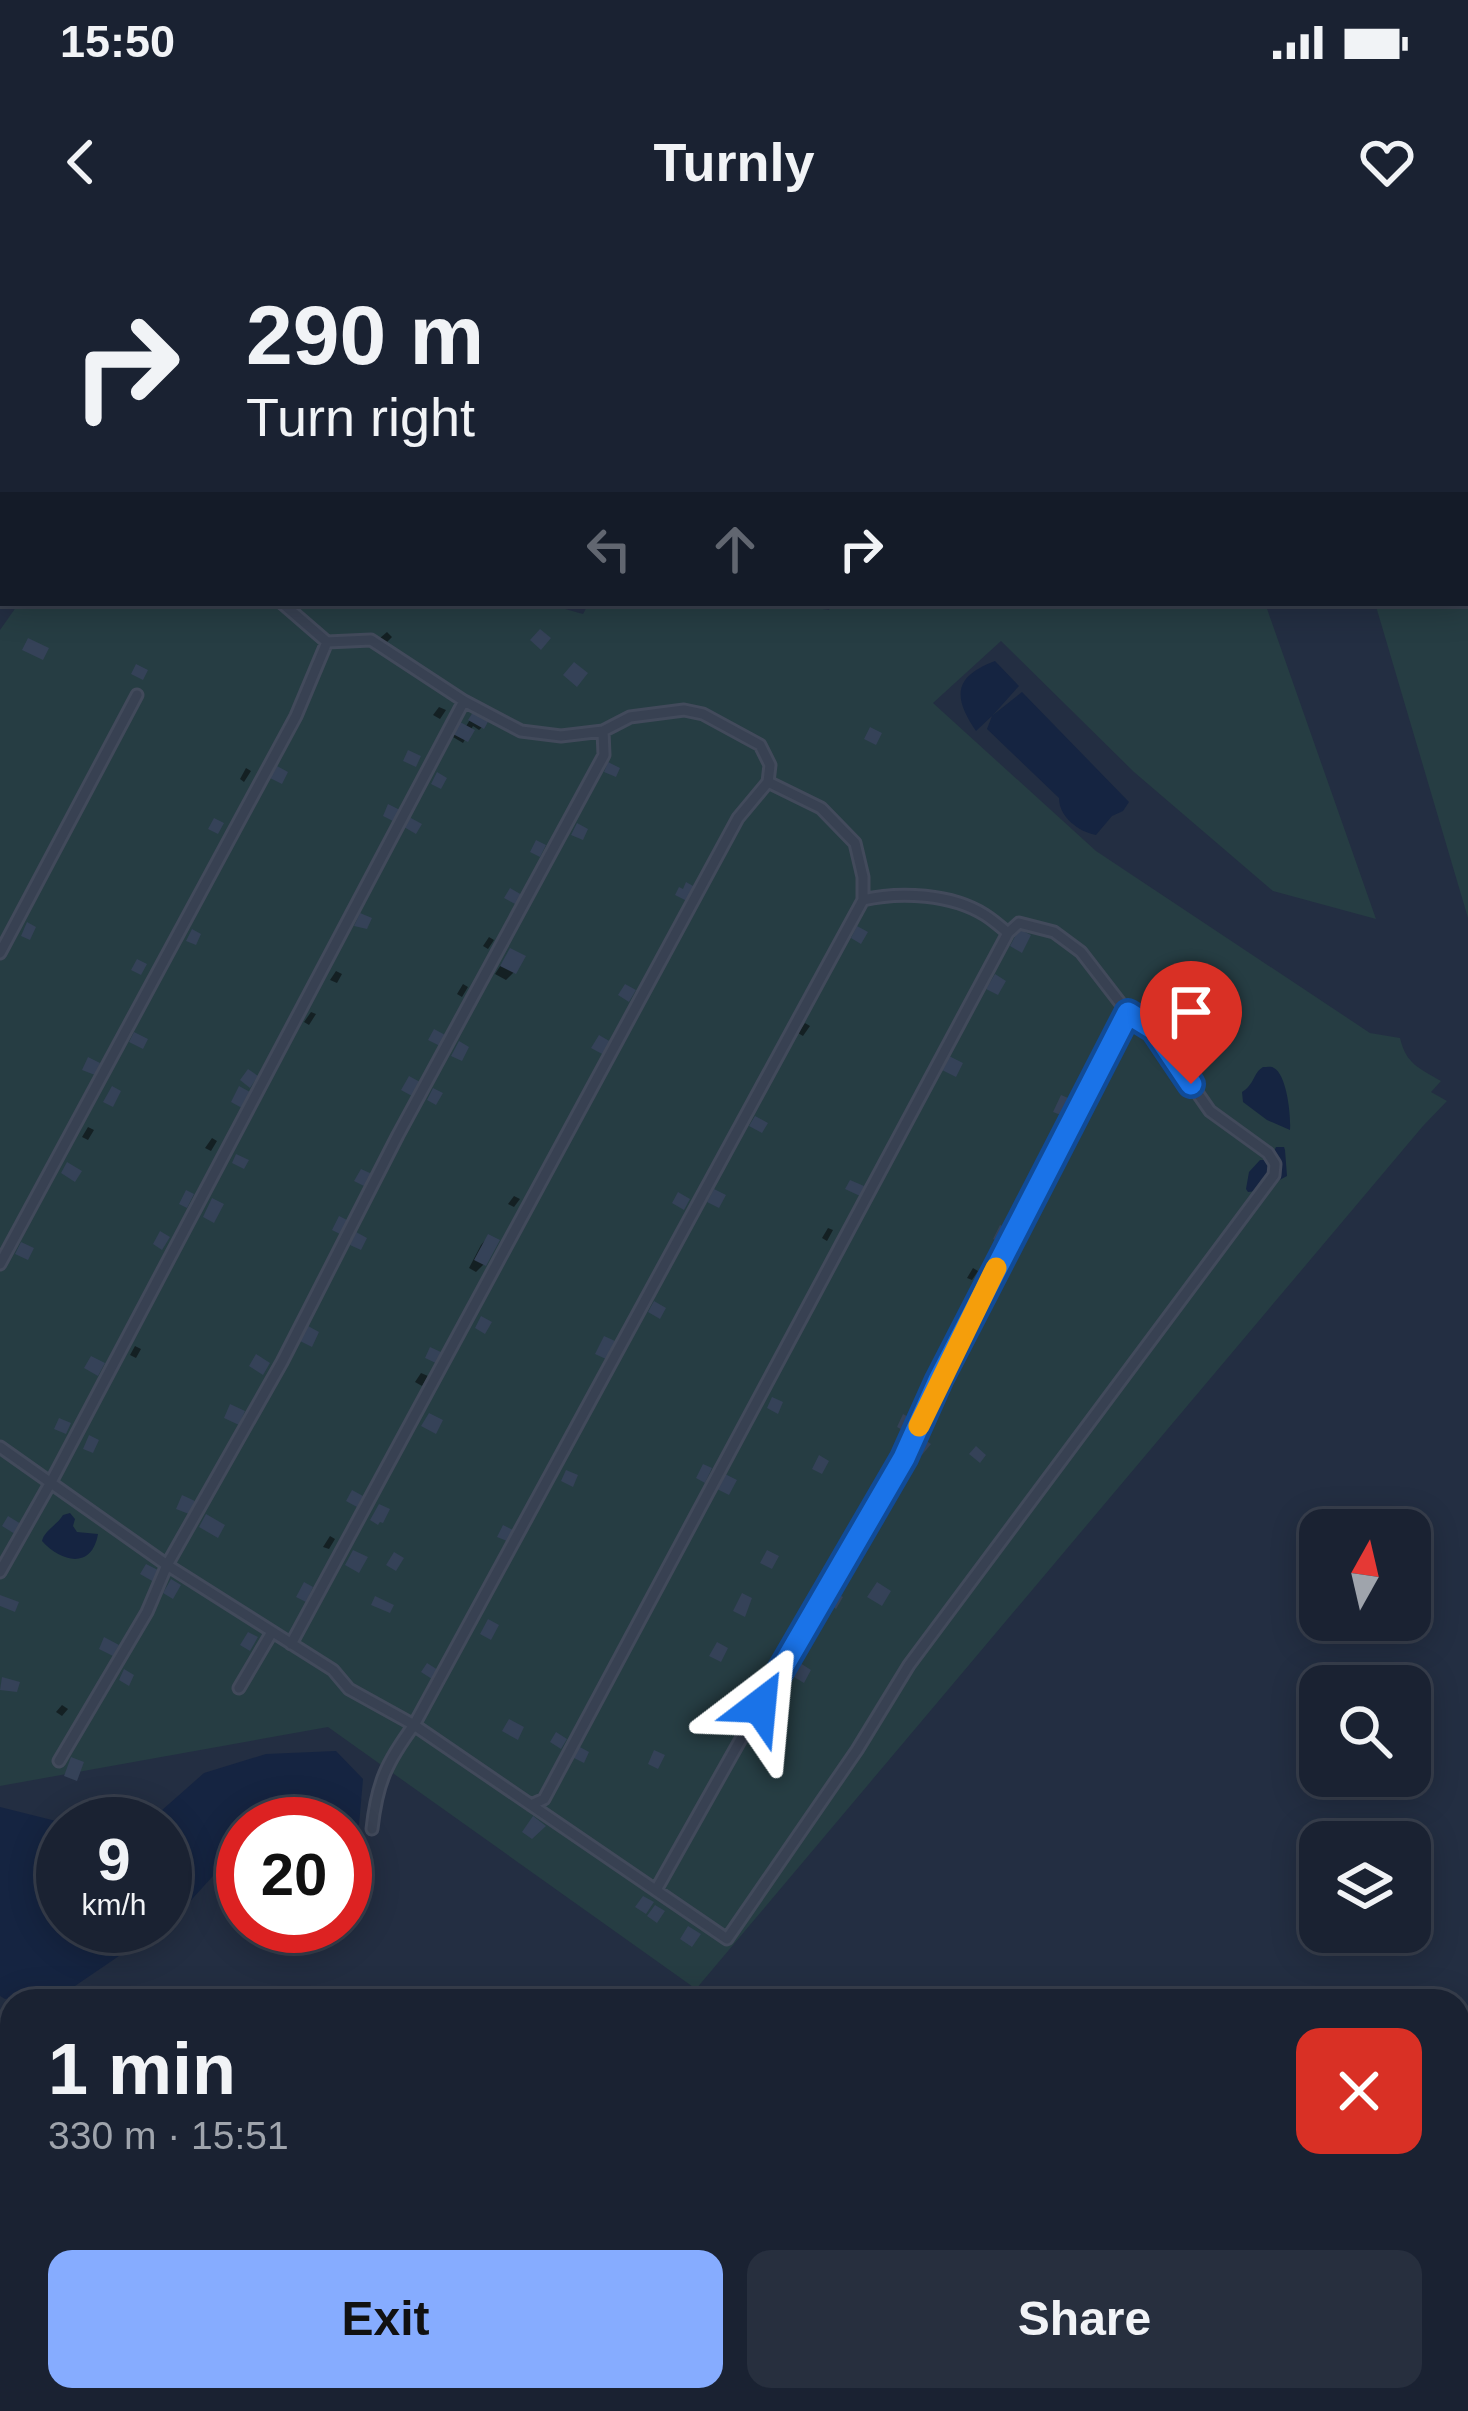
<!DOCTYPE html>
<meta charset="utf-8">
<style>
body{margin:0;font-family:Arial,sans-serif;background:#272f3e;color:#f1f3f6;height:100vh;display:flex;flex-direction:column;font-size:45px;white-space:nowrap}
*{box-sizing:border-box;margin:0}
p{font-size:39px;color:#9fa4ac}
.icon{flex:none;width:66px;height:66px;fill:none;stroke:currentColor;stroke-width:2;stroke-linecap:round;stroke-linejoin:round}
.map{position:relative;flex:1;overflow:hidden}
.sheet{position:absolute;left:0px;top:1749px;width:1470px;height:423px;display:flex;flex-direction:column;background:#1a2232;border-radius:36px 36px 0 0;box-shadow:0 6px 30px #0003,0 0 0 3px #383f4d}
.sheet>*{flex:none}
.top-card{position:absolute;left:0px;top:0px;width:1470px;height:366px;box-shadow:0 6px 30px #0003,0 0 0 3px #383f4d;background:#1a2232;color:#f1f3f6;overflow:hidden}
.needle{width:78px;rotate:8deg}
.tools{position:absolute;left:1299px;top:1269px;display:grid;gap:24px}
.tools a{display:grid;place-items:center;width:132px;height:132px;border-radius:24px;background:#1a2232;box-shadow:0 6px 30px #0003,0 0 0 3px #383f4d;font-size:60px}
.speed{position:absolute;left:36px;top:1557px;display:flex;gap:24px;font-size:60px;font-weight:700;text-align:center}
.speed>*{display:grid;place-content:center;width:156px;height:156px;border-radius:50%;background:#1a2232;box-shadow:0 6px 30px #0003,0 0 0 3px #383f4d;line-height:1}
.speed small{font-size:30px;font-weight:400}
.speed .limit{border:18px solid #d22;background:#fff;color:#111}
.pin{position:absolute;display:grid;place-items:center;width:102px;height:102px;color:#fff;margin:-123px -51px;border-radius:50% 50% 50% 0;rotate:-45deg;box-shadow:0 0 12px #0007}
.pin .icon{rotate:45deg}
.me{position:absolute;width:132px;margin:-66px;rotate:29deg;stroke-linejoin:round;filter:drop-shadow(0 0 9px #0008)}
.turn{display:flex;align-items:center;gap:42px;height:252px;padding:0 48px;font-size:54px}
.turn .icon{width:156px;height:156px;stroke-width:2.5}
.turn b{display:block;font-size:84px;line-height:102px}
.lanes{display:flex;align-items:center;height:114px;padding:0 48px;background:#0003;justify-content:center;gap:60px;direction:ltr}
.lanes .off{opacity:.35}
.round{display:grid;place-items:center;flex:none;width:126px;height:126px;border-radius:24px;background:#272f3e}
.overview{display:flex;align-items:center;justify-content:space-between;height:204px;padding:0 48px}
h1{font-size:72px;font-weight:600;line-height:90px}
.primary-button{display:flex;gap:24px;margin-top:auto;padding:24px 48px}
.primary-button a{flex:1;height:138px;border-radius:24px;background:#86acff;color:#111;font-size:48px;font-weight:600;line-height:138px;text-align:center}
.primary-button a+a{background:#272f3e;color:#f1f3f6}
.status{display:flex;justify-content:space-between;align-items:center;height:84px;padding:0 60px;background:#1a2232;direction:ltr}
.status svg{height:33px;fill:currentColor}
header{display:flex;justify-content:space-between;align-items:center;height:156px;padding:0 48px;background:#1a2232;font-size:54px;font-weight:600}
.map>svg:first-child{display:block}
.green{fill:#263d43}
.water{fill:#152441}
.shadow{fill:#0007}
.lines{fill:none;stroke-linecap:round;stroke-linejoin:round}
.stream{stroke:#152441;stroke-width:6}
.building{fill:#354258}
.service-casing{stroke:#424a5b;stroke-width:15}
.minor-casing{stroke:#424a5b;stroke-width:24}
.tertiary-casing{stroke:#424a5b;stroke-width:27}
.path{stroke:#3f565b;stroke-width:3;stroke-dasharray:9 9;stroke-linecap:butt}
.service{stroke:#384152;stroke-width:9}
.minor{stroke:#384152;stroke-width:18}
.tertiary{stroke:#384152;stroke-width:21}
.rail{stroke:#5a6479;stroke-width:6;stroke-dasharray:12 12;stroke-linecap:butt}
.route-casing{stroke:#114b97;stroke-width:30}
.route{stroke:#1a73e8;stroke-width:21}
.slow{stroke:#f59e0b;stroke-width:21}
</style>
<div class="status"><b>15:50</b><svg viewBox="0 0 49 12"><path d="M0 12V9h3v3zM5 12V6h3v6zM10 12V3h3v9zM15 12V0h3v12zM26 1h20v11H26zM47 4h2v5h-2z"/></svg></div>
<header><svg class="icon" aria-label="back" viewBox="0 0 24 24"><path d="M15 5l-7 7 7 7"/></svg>Turnly<svg class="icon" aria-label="heart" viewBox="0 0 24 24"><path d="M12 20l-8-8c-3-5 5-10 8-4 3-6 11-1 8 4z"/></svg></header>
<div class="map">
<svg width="1468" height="2171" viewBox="0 0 1468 2171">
<rect width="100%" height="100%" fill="#232e42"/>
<path class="green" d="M 822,0 L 1216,0 L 1217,3 L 822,3 Z
M 1295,0 L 1468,0 L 1468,678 L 1375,363 L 1467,363 L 1467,3 L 1295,3 Z
M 19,363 L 544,363 L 583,374 L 589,363 L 786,363 L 829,370 L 831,363 L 1265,363 L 1376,679 L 1273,651 L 1134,532 L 1001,401 L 933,463 L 1096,611 L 1370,793 L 1400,798 C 1406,824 1419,828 1441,841 L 1431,852 L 1447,861 L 1423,886 L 696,1749 L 328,1487 L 0,1546 L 0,390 Z
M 12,2086 L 12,2160 L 159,2160 L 164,2171 L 0,2171 L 0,2088 Z
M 256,2160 L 499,2160 L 504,2171 L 248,2171 Z
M 598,2160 L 701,2160 L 709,2171 L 594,2171 Z"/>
<path class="water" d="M 995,421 L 1019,446 L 993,475 L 1022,452 L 1129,562 L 1123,571 L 1112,576 L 1096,595 C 1079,592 1059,577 1059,558 L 987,489 L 992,476 L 976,491 C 953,457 953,437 995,421 Z
M 1263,827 C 1267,827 1271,826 1274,828 C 1287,835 1291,876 1290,890 L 1267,880 L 1243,862 L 1242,852 C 1255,844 1253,833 1263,827 Z
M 1276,907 L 1284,907 L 1285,910 L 1287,936 L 1259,951 L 1248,952 L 1246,949 L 1249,932 L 1260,920 L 1270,920 Z
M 70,1273 L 75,1279 L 73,1286 L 77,1292 L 98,1294 C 92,1329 62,1323 42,1301 C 44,1291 58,1284 63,1275 Z
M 336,1511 L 363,1539 L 359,1585 L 345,1588 L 345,1584 L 243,1584 L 243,1617 L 222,1626 L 174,1679 L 165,1685 L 165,1584 L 100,1584 L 142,1570 L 161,1571 L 204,1533 L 266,1514 Z
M 0,1567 L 68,1584 L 63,1584 L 63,1686 L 163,1686 L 72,1748 L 5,1759 L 0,1756 Z"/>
<path class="shadow" d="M 358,0 L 409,0 L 410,3 L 344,3 Z
M 387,392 L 392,397 L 385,404 L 380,398 Z
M 439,467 L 446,470 L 440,479 L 433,475 Z
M 471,478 L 482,487 L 479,490 L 473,486 L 463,503 L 453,497 L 458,488 L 465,488 Z
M 246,528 L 251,531 L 244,542 L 240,539 Z
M 489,697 L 494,700 L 488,709 L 483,706 Z
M 510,711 L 514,732 L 506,740 L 495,734 Z
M 336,731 L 342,734 L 337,743 L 330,740 Z
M 463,744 L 468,747 L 462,757 L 457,754 Z
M 311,772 L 316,774 L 309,785 L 304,782 Z
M 805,783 L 810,786 L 803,796 L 798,793 Z
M 88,887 L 94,890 L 88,900 L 82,897 Z
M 212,898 L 217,901 L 211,911 L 205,908 Z
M 514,956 L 520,959 L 514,967 L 508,964 Z
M 828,988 L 833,990 L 827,1001 L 822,998 Z
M 488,997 L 484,1024 L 476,1032 L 469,1028 L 481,1005 Z
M 973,1028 L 978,1031 L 972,1040 L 967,1038 Z
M 135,1106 L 141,1109 L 136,1118 L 130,1115 Z
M 421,1133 L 428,1136 L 422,1146 L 415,1142 Z
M 330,1296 L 335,1299 L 329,1309 L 323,1307 Z
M 62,1465 L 68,1469 L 62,1476 L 56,1472 Z"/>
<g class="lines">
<path class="stream" d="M 975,2160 L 978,2171"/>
</g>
<path class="building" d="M 540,389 L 551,398 L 541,410 L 530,400 Z
M 28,398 L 49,408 L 43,420 L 22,410 Z
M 574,422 L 588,433 L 577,447 L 563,435 Z
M 136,424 L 148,430 L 143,440 L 131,434 Z
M 473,472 L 489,480 L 484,489 L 468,480 Z
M 460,482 L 475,490 L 468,502 L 453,494 Z
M 870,487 L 882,493 L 876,505 L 864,499 Z
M 408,510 L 421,516 L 416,527 L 403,521 Z
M 608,522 L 620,528 L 616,537 L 604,532 Z
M 277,526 L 288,532 L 282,544 L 270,538 Z
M 437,532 L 447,538 L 441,549 L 431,544 Z
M 388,564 L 400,570 L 395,582 L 383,576 Z
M 409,577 L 422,584 L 416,594 L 404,587 Z
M 214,578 L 224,583 L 218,594 L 208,589 Z
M 577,583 L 588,589 L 583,600 L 571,595 Z
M 536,600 L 546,605 L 540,617 L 530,612 Z
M 686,642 L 695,647 L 687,661 L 675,655 L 679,647 L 683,649 Z
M 510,648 L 522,655 L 517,665 L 504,658 Z
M 360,673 L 372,678 L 367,689 L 354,686 Z
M 27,682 L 36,687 L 30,700 L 21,696 Z
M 857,686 L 868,692 L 861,704 L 851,698 Z
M 192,689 L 201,694 L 196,705 L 186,701 Z
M 1019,689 L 1031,695 L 1022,713 L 1010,706 Z
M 510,708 L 526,716 L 516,734 L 500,726 Z
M 137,719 L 147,724 L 141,735 L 131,730 Z
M 995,734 L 1006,741 L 998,755 L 986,749 Z
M 625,744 L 636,750 L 629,762 L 618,755 Z
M 434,789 L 447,796 L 442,807 L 428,800 Z
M 134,792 L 148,799 L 143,809 L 129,802 Z
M 599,795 L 611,802 L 604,815 L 591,808 Z
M 459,801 L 469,807 L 462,821 L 451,816 Z
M 949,816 L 963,823 L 956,837 L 942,830 Z
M 88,817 L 100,823 L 95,835 L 82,830 Z
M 248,829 L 258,836 L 250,848 L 240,840 Z
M 409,836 L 420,842 L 412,856 L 401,850 Z
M 112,846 L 121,851 L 113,867 L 103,862 Z
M 239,846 L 250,852 L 242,868 L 231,862 Z
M 433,848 L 443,853 L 436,865 L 427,860 Z
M 1061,855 L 1073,860 L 1066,877 L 1053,872 Z
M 755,876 L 768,883 L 762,893 L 749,886 Z
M 236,914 L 249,920 L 244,929 L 232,923 Z
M 67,922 L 82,931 L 75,942 L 61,933 Z
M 361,929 L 372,934 L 366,947 L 354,941 Z
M 850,940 L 864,946 L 860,956 L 845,949 Z
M 714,949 L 726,955 L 719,968 L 707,962 Z
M 186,950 L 194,954 L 187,968 L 179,964 Z
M 678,952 L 690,959 L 684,970 L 672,963 Z
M 212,958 L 224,964 L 214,983 L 203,977 Z
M 339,976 L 347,980 L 340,994 L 332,990 Z
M 1000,985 L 1011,990 L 1004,1005 L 993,999 Z
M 160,991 L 170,997 L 162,1010 L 153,1004 Z
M 356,992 L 367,998 L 361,1010 L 350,1005 Z
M 488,994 L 500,1000 L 486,1026 L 474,1020 Z
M 21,1002 L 34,1008 L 28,1020 L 15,1014 Z
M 654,1061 L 666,1068 L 660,1079 L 648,1072 Z
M 481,1076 L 492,1082 L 485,1094 L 475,1088 Z
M 308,1086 L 319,1092 L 312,1107 L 300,1101 Z
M 604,1096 L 615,1101 L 606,1119 L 595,1114 Z
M 430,1107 L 443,1113 L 438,1124 L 425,1118 Z
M 256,1114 L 270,1123 L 263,1135 L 249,1126 Z
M 91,1116 L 105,1123 L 98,1136 L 84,1128 Z
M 772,1157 L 783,1162 L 778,1174 L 767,1168 Z
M 230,1164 L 245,1171 L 239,1185 L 224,1178 Z
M 429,1173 L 443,1180 L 436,1194 L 421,1186 Z
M 903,1174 L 912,1179 L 906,1192 L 897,1187 Z
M 59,1178 L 71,1183 L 66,1194 L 54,1189 Z
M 89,1195 L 99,1200 L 93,1213 L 83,1209 Z
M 922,1198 L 931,1204 L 922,1215 L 914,1208 Z
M 976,1206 L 986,1215 L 980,1223 L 969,1214 Z
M 819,1215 L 829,1221 L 822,1234 L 812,1229 Z
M 703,1224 L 712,1228 L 705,1243 L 696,1238 Z
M 566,1230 L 578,1235 L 573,1247 L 561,1241 Z
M 725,1234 L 737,1240 L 729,1255 L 717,1249 Z
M 352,1250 L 363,1256 L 357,1267 L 346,1261 Z
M 182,1255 L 195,1261 L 189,1274 L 176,1269 Z
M 379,1264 L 390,1269 L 383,1283 L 380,1282 L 378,1285 L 370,1280 Z
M 206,1274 L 225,1285 L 218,1298 L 199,1287 Z
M 8,1276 L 21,1284 L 15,1294 L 2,1286 Z
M 503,1285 L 513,1290 L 507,1301 L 497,1297 Z
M 353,1310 L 368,1317 L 359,1333 L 345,1325 Z
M 767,1310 L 779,1316 L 772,1329 L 760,1323 Z
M 394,1312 L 404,1318 L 396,1331 L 386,1325 Z
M 146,1324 L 160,1331 L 154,1342 L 140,1334 Z
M 171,1339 L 181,1345 L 173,1359 L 163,1353 Z
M 304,1342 L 313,1347 L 306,1362 L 296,1357 Z
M 877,1342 L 891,1351 L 882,1366 L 867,1357 Z
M 832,1350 L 843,1357 L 836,1369 L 825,1361 Z
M 742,1353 L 752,1358 L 745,1377 L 733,1371 Z
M 0,1355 L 19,1362 L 15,1372 L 0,1366 Z
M 375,1356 L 394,1365 L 390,1373 L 371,1365 Z
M 488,1379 L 499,1385 L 491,1400 L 480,1394 Z
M 248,1392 L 258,1397 L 250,1411 L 240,1405 Z
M 104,1397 L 119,1405 L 113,1416 L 99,1409 Z
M 717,1402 L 728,1408 L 721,1422 L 709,1416 Z
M 797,1421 L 811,1430 L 804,1443 L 789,1434 Z
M 427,1423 L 438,1430 L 432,1439 L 421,1432 Z
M 124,1429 L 134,1435 L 129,1446 L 119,1440 Z
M 2,1437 L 20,1442 L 17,1452 L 0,1450 Z
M 765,1473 L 778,1480 L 771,1493 L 758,1486 Z
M 509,1479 L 524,1487 L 518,1500 L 502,1491 Z
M 556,1492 L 567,1499 L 561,1509 L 550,1502 Z
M 578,1506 L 589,1512 L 584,1523 L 572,1517 Z
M 654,1510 L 665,1515 L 658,1529 L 648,1524 Z
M 71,1517 L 84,1522 L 77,1541 L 64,1536 Z
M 533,1576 L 546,1586 L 532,1599 L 522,1592 Z
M 643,1656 L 654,1662 L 646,1674 L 635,1667 Z
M 655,1665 L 665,1671 L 657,1683 L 647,1676 Z
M 688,1686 L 701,1694 L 692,1707 L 680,1699 Z
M 1258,2160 L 1285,2160 L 1284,2171 L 1257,2171 Z
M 1371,2160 L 1396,2160 L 1396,2171 L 1371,2171 Z"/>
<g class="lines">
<g class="service-casing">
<path id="service" d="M 282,363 L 327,402 L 371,400 L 464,461 L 521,491 L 561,496 L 603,491 L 630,477 L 684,470 L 703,474 L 760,505 L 770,525 L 768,542 L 821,568 L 855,603 L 863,637 L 863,660 C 900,651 952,654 985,675 C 993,680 1001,687 1008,693 L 1019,683 L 1054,692 L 1081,712 L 1128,773 L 939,1140 L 904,1218 L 822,1355 L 656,1650
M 0,713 L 137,455
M 0,1024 L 296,476 L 327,402
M 0,1207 L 167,1325 L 333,1430 L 349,1449 L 414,1485 L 727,1699 L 857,1510 L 909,1425 L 1274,935 L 1275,924 L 1268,913 L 1210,871 L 1153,789 L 1128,773
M 0,1332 L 51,1242 L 464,461
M 291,1404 L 738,578 L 768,542
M 239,1448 L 272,1392
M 59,1521 L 147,1372 L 167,1325 L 282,1122 L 398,895 L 604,515 L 603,491
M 531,1565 L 544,1559 L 1008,693
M 372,1589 C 377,1542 387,1522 414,1485 L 863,660"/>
</g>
<g class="minor-casing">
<path id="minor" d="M 1316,2160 L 1316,2171"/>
</g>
<g class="tertiary-casing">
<path id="tertiary" d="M 37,0 L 38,3
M 0,345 L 3,338"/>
</g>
<path class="path" d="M 1458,1987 L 1468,1986"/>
<use href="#service" class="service"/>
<use href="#minor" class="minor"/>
<use href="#tertiary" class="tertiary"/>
<path class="rail" d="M 12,0 L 12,3
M 0,298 L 3,292"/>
</g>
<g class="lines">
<g class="route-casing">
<path id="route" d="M 760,1466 L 904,1218 L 939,1140 L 1128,773 L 1154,789 L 1191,844"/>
</g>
<use href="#route" class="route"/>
<path class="slow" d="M 919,1186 L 996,1028"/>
</g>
</svg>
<div class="tools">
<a><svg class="needle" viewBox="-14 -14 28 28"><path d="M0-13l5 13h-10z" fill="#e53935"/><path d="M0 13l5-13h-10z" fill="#9fa4ac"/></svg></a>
<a><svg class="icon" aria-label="search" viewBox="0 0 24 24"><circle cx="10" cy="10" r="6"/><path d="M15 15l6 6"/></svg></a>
<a><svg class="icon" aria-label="layers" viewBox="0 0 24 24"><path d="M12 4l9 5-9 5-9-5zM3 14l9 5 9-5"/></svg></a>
</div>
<div class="speed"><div>9<small>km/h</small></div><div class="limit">20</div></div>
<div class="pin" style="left:1191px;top:844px;background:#d93025"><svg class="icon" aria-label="arrive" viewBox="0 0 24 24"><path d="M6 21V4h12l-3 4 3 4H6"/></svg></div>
<svg class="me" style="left:760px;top:1466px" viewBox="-20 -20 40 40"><path d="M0-17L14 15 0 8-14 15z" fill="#1a73e8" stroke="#fff" stroke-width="4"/></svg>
<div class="top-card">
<div class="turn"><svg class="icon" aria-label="right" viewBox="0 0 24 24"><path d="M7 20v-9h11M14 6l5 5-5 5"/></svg><div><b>290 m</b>Turn right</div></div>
<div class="lanes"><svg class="icon off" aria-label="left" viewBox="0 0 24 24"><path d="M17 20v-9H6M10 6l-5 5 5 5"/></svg><svg class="icon off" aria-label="ahead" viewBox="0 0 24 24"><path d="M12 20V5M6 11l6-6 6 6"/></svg><svg class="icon" aria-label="right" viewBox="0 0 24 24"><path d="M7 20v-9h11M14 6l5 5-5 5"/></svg></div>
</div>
<section class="sheet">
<div class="overview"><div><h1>1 min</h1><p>330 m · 15:51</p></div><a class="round" style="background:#d93025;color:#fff"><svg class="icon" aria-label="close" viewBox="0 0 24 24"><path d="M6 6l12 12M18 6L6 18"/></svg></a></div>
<div class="primary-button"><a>Exit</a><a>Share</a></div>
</section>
</div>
